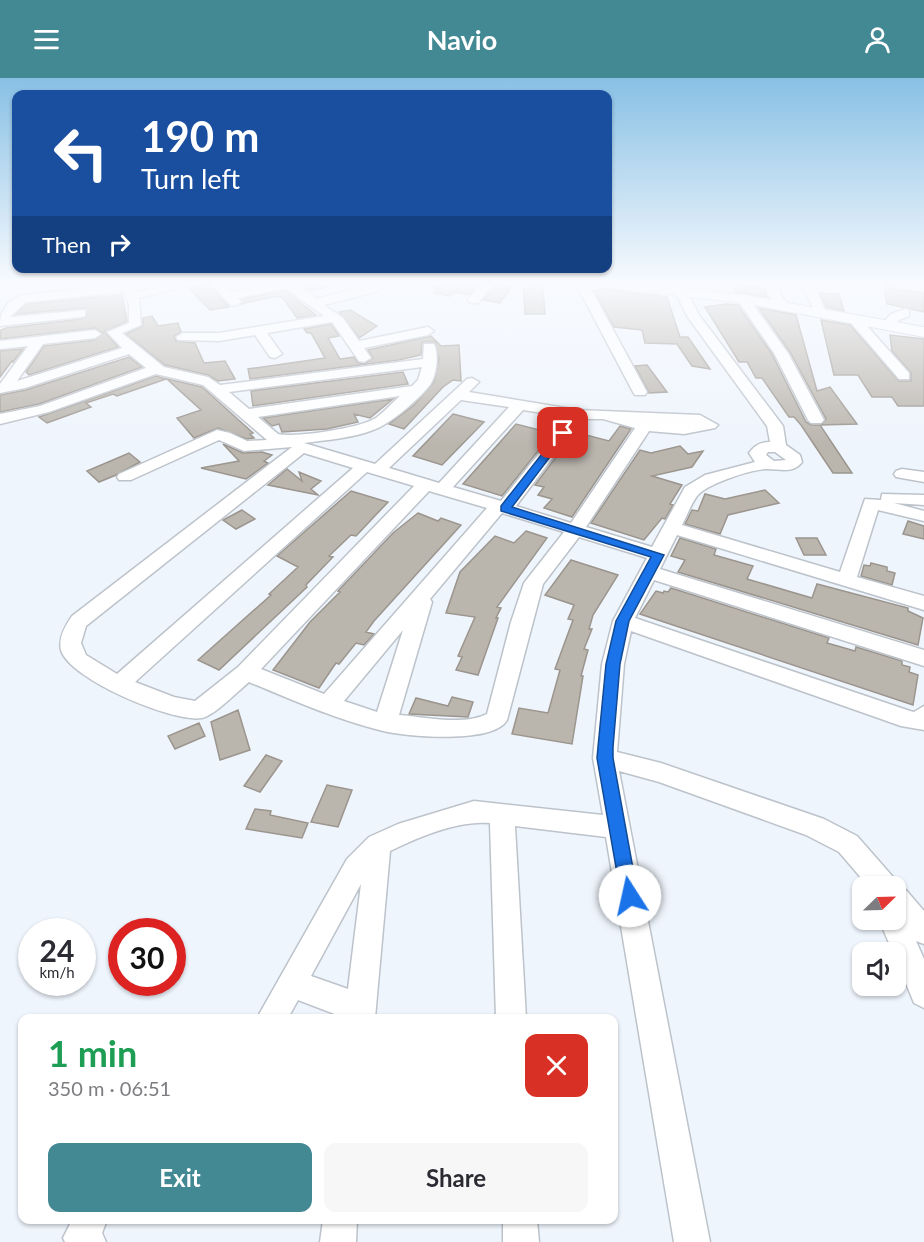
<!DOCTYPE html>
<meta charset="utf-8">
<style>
body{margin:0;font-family:Lato,sans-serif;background:#f7f7f7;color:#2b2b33;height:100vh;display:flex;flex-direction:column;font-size:22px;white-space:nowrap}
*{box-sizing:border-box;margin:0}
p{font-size:20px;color:#7c7c81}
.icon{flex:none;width:33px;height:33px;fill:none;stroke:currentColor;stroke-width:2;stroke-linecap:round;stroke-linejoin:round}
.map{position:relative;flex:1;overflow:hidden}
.sheet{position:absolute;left:18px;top:936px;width:600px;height:210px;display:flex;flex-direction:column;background:#fff;border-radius:12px;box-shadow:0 2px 4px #0004}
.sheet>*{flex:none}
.hud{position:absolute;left:12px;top:12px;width:600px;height:183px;border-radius:12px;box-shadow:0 2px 4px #0004;background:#1a4fa0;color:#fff;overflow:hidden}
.needle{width:39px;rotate:67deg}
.buttons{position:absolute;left:852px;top:798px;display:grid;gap:12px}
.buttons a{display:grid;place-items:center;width:54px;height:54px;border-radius:12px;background:#fff;box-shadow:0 2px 4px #0004;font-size:30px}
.speed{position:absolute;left:18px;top:840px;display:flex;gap:12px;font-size:30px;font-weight:700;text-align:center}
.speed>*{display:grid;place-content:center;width:78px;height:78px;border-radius:50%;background:#fff;box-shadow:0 2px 4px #0004;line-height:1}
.speed small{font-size:15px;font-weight:400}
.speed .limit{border:9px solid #d22;background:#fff;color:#111}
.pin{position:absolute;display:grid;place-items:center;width:51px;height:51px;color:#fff;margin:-26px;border-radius:12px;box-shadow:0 3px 9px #0006}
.me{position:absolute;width:66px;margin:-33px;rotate:350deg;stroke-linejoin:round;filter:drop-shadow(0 0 4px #0008)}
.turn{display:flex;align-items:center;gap:21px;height:126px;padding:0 30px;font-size:27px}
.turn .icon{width:78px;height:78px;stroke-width:2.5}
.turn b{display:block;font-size:42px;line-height:51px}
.then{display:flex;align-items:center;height:57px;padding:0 30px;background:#0003;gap:12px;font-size:22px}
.round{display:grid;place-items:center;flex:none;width:63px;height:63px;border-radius:12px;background:#f7f7f7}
.summary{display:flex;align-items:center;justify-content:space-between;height:102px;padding:0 30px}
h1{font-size:36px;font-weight:700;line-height:45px;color:#1e9e55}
.cta{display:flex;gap:12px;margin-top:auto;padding:12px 30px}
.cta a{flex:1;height:69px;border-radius:12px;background:#438994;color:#fff;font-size:24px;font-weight:700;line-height:69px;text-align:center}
.cta a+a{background:#f7f7f7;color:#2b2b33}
header{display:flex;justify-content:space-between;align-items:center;height:78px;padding:0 30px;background:#438994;color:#fff;font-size:27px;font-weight:700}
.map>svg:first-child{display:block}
.building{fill:#bab5ad;stroke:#9b958e;stroke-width:1.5}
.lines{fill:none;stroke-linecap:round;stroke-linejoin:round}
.minor-casing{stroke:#bdc3ca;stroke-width:3}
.major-casing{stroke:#bdc3ca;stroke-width:2}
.minor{fill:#fff;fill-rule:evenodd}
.major{fill:#fff;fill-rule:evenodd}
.route{fill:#1a73e8;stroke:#114b97;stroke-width:1.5}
</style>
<header><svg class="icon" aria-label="menu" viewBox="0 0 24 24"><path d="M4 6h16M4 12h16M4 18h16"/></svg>Navio<svg class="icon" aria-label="person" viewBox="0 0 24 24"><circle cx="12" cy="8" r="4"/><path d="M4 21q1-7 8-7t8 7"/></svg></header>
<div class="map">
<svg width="924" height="1164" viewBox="0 0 924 1164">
<rect width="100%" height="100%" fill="#eff5fd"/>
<path class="building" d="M 205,204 L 207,204 L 229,229 L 210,232 L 189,210 Z
M 296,204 L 326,204 L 327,209 L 309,213 Z
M 431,204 L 480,204 L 469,217 L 455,214 L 450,218 L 433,215 L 439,211 L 431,209 Z
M 497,204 L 515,204 L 500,225 L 483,222 Z
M 523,204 L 542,204 L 545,236 L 525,236 Z
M 884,204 L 897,204 L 898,212 L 924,215 L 924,234 L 887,226 Z
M 735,205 L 764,210 L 767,219 L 735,214 Z
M 603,211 L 667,219 L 680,259 L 688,259 L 710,291 L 692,288 L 677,266 L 645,265 L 642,252 L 614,249 L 594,212 Z
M 285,212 L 316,237 L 297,240 L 283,220 L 276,218 L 241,226 L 242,221 Z
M 820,215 L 839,216 L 844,233 L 826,229 Z
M 122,217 L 127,243 L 105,254 L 118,269 L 29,297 L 26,294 L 44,268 L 95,262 L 103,255 L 95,250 L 0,261 L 1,252 L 6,250 L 81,241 L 87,238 L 85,230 L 16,236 L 27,226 Z
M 726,226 L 738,227 L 772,276 L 806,344 L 811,347 L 821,347 L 826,341 L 790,274 L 759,230 L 796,237 L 817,313 L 830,309 L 857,346 L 820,347 L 852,395 L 833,395 L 801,347 L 794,339 L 789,339 L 762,300 L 756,300 L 747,284 L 739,284 L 705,229 Z
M 350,232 L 377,248 L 359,260 L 339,234 Z
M 152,238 L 158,248 L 178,245 L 181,254 L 174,258 L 176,263 L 195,265 L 204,285 L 225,283 L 235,301 L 218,303 L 208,297 L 165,287 L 126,256 L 143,248 L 143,240 Z
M 821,242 L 850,247 L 899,303 L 911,303 L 911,295 L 892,273 L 890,257 L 924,261 L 924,328 L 898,328 L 892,319 L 872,319 L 858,297 L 834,297 Z
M 331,246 L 339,258 L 328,260 L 340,281 L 354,279 L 357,284 L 364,286 L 373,280 L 368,272 L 431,258 L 441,268 L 459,267 L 461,303 L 453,302 L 443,309 L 404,351 L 389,346 L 414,327 L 434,304 L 439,281 L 435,264 L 422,264 L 421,277 L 399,282 L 250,301 L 248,291 L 325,280 L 311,255 L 307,255 L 304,251 Z
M 23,271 L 13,284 L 12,283 L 0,299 L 0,273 Z
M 129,279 L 142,289 L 39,326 L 0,334 L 0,317 L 26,312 Z
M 647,287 L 667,314 L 649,315 L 635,288 Z
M 403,294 L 408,306 L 253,328 L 251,313 Z
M 156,298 L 166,301 L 117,318 L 113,316 L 86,325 L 91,329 L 47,345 L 39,339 Z
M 167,301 L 202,309 L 253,355 L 250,356 L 254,360 L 247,361 L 218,350 L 194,360 L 177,340 L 201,332 Z
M 393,321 L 370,340 L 354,336 L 358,344 L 327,351 L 282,354 L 279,346 L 272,348 L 263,340 Z
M 453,336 L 484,344 L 442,387 L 413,378 Z
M 552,341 L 562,343 L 502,418 L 463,406 L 516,346 L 543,353 Z
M 620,348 L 631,351 L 572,439 L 544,430 L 552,421 L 538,417 L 544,409 L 535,407 L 575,354 L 609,363 Z
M 223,366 L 243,375 L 262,374 L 272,377 L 264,383 L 268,385 L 246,401 L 201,390 L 239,383 Z
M 680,368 L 688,376 L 703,373 L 692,389 L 652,398 L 682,407 L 670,426 L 673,427 L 665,441 L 662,440 L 644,462 L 591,445 L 640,372 L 651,375 Z
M 129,375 L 140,384 L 116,397 L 99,404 L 87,393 Z
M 287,391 L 302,403 L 299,394 L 321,403 L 311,411 L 318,417 L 268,407 Z
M 765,412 L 779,425 L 728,437 L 720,456 L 685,446 L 692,432 L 698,433 L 705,416 L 725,421 Z
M 351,413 L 388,424 L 356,458 L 351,457 L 329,478 L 333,479 L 306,507 L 307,509 L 219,592 L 198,582 L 271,517 L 269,516 L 298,489 L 277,478 Z
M 242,432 L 255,441 L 236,451 L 223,442 Z
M 418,435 L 438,443 L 441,440 L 461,447 L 374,543 L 366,554 L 374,556 L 364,567 L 356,565 L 339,586 L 336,585 L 319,610 L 273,592 L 310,544 L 340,514 L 338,513 L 393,455 Z
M 908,443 L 924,448 L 924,461 L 903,456 Z
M 526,453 L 547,460 L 497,529 L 501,530 L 496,540 L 498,540 L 478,597 L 456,592 L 462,579 L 458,578 L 475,539 L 446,535 L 460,494 L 495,458 L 514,465 Z
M 680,460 L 716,471 L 714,477 L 753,488 L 747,501 L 812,520 L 817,506 L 908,530 L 908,533 L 923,540 L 918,567 L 678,494 L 685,482 L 671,478 Z
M 796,460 L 817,460 L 826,477 L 804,477 Z
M 571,482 L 618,497 L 593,537 L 589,551 L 592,551 L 584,571 L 588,572 L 581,598 L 583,598 L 572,666 L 512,656 L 519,630 L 548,635 L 560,592 L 555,591 L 573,542 L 568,541 L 574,527 L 545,517 Z
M 871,485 L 887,489 L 887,493 L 895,495 L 892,507 L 861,498 L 864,487 L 870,488 Z
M 671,510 L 829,560 L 827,565 L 855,573 L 856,569 L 902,583 L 902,587 L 910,589 L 909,594 L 918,597 L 913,627 L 640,536 L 656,513 L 663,515 L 664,513 L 668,514 Z
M 452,619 L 473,624 L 468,639 L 409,636 L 416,620 L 448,628 Z
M 238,632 L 250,672 L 220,682 L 211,644 Z
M 199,645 L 205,658 L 175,671 L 168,658 Z
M 266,677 L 282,683 L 260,714 L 244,708 Z
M 327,707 L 352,712 L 338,749 L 311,744 Z
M 255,731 L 271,733 L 270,737 L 308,745 L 302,760 L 246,751 Z"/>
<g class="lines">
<g class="minor-casing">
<path id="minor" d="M 182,204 L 203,204 L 139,220 L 141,247 L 122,255 L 164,289 L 208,299 L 220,307 L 423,281 L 424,266 L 434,266 C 439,276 437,297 430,307 C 420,320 391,346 373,352 C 353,360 326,362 304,365 L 375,386 L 467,301 L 472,300 L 479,304 L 469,314 L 578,332 L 700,337 L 718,347 L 715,350 L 684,356 L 649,353 L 586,449 L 652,469 L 685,409 L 705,397 L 755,384 L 749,375 C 755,367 761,364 770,364 L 767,348 L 687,238 L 675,213 L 685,210 L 699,237 L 783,348 L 786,367 L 800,377 L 802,384 C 793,396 780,391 767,391 C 752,391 706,406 697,418 C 691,426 687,438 682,447 L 840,494 L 865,421 L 881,422 L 882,416 L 924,417 L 924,427 L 894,425 L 924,433 L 924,443 L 878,432 L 857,499 L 924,518 L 924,532 L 677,457 L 660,491 L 924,572 L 924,588 L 654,502 L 635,540 L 910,633 L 914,634 L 924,628 L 924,652 L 901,648 L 631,553 L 624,586 L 617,674 L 661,685 L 824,741 L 857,758 L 893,799 L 897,809 L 906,812 L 924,833 L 924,866 L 916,863 L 924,881 L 924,930 L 914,925 L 896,881 L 896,874 L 893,874 L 879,842 L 896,842 L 896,808 L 868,808 L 839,774 L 806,757 L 659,704 L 619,693 L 710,1164 L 674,1164 L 606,759 L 515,748 L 526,940 L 496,940 L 490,745 C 459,742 418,759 390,773 L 375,940 L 345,940 L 298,922 L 288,940 L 257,940 L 347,781 L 369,759 L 398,746 L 474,723 L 603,737 L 593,680 L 602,586 L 613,543 L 647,480 L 579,459 L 543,506 L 507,642 C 494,666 408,659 383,653 C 337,642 293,622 249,604 C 238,613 215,637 202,640 C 173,645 69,601 61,572 C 58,560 65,548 72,538 L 292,369 L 244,373 L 219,362 L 131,402 L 119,402 L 117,399 L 119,396 L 217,352 L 230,355 L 247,363 L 267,362 L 203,307 L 156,296 L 49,334 L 0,346 L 0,336 L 40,328 L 146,290 L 129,276 L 25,310 L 0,315 L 0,306 L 28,268 L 0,271 L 0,263 L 95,252 L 101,256 L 95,260 L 43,266 L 17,303 L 122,270 L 107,254 L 129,245 L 129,227 L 125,214 L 26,224 L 10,239 L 85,232 L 85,238 L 81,239 L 0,248 C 0,232 7,222 23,217 L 130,206 L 134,207 L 137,214 ZM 422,289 L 418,302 L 412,308 L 249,331 L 229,314 ZM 400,318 C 392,325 384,334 376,340 C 360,350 296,360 278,356 L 258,339 ZM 461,322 L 509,329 L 439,405 L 389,390 ZM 523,332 L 568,339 L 501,423 L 453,409 ZM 582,341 L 603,341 L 635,350 L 571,445 L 516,428 ZM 768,374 L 775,374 L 786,382 L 774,383 L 766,377 ZM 304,375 L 353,390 L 117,596 L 86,577 L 81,565 L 86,548 ZM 367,394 L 414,408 L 238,589 L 195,623 L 174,619 L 135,604 ZM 429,413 L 487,430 L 324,616 L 261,591 ZM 502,435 L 564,454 L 524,505 L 511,544 L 487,636 C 462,648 426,639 399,637 L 432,524 L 430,521 ZM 403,552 L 377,634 L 344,623 ZM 361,806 L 348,911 L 311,898 Z
M 209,204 L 221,204 L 232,214 L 279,204 L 292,204 L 317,221 L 379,204 L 394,204 L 375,214 L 324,227 L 343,240 L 359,263 L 428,249 L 434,253 L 428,257 L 364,270 L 371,280 L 364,284 L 359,283 L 332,244 L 267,255 L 282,276 L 275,280 L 270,279 L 255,257 L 219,263 L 178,262 L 176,259 L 183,255 L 219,255 L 324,238 L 286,210 L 238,220 L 241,224 L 235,228 L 231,227 Z
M 483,204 L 495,204 L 478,225 L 470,225 L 468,222 Z
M 575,204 L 587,204 L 647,314 L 645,317 L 635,317 L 633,314 Z
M 765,204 L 777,204 L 781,217 L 789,228 L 787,231 L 779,231 L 769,218 Z
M 801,204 L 813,204 L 826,234 L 824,237 L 816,237 Z
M 743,217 L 747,218 L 788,275 L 824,342 L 821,345 L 811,345 L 808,342 L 774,275 L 737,221 Z
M 905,231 L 909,232 L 909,238 L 899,242 L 892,250 L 882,250 L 881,247 L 891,236 Z
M 855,238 L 859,239 L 909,295 L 909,301 L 899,301 L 851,245 L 849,242 Z
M 902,391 L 924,394 L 924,404 L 896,399 L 894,396 L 896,393 Z
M 72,1142 L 107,1142 L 102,1155 L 106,1164 L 65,1164 L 63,1160 Z
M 323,1142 L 357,1142 L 356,1164 L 320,1164 Z
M 503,1142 L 537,1142 L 539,1164 L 503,1164 Z"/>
</g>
<g class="major-casing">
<path id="major" d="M 588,204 L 630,204 L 743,217 L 924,249 L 924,259 L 743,225 L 595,208 Z"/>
</g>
<use href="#minor" class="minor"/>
<use href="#major" class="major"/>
</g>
<linearGradient id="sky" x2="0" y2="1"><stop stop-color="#88c0e5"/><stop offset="0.56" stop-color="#f8fafe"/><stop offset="1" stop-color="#f8fafe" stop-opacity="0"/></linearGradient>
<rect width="924" height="367" fill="url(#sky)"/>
<path class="route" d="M 560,353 L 568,355 L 512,429 L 664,477 L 629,543 L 620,586 L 613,669 L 613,680 L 638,818 L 636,824 L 630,826 L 624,824 L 621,818 L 597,680 L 598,669 L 606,586 L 616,543 L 651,479 L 501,433 L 501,428 Z"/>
</svg>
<div class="buttons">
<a><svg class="needle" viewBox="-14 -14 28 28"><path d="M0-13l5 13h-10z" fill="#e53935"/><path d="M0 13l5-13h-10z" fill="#7c7c81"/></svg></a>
<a><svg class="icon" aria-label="sound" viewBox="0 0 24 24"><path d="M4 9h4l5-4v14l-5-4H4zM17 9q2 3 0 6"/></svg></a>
</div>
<div class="speed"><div>24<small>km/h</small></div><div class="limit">30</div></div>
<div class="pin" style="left:563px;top:355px;background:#d93025"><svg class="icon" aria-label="arrive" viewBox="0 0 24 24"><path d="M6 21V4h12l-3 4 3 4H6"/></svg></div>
<svg class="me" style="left:630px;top:818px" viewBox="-20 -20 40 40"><circle r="19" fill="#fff"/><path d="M0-13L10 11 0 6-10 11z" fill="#1a73e8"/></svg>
<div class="hud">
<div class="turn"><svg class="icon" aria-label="left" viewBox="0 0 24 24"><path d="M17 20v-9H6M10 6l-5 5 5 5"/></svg><div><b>190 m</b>Turn left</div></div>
<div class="then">Then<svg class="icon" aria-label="right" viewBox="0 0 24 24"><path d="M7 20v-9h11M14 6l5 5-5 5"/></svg></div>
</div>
<section class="sheet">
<div class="summary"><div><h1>1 min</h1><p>350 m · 06:51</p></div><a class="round" style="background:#d93025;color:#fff"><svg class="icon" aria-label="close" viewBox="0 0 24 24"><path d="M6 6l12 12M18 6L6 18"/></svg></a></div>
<div class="cta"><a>Exit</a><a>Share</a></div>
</section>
</div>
